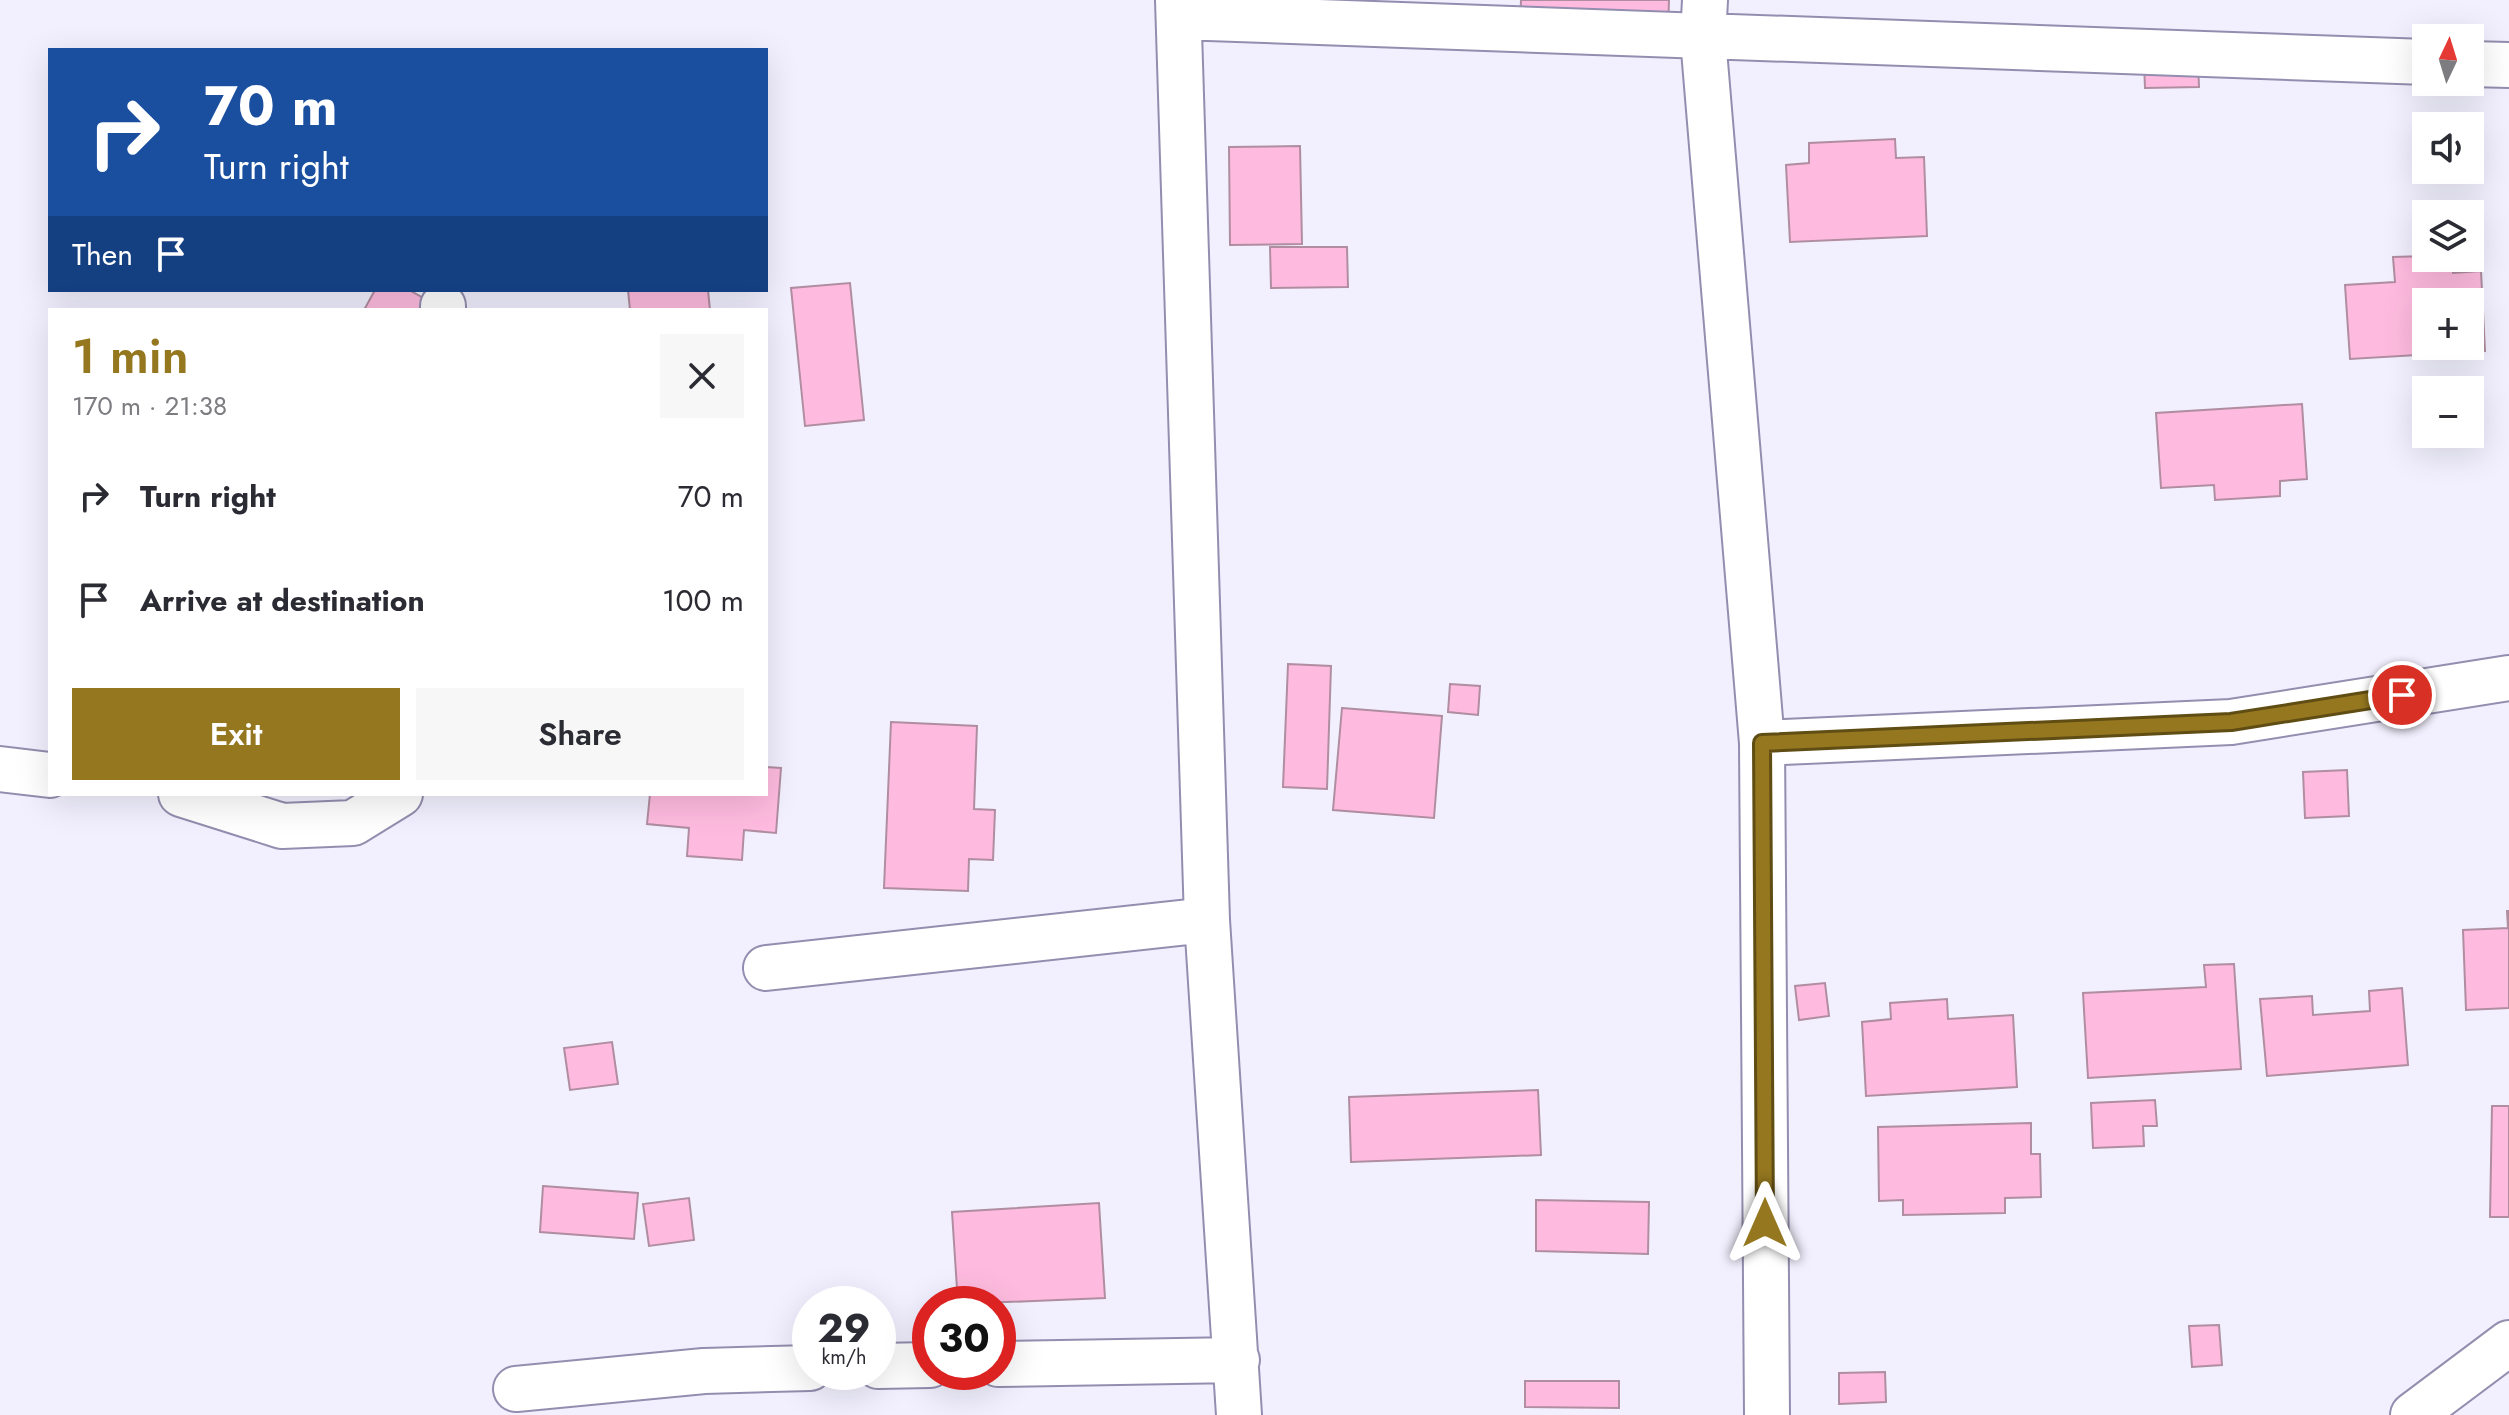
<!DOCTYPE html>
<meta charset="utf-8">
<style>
body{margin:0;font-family:Jost,sans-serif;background:#f7f7f7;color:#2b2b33;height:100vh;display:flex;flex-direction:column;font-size:30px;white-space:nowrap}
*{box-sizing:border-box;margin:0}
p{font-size:26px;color:#7c7c81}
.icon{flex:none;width:44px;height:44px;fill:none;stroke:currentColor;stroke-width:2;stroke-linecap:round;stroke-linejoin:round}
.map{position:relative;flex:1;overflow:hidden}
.drawer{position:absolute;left:48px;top:308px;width:720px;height:488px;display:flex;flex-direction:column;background:#fff;border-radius:0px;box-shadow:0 8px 32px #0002}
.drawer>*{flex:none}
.top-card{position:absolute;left:48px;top:48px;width:720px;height:244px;border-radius:0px;box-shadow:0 8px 32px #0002;background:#1a4fa0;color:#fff;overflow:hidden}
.needle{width:52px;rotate:4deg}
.controls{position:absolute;left:2412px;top:24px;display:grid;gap:16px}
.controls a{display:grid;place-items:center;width:72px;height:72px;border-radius:0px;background:#fff;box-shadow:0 8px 32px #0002;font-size:40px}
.speed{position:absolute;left:792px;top:1286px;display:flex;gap:16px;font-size:40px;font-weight:700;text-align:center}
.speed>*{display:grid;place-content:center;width:104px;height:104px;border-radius:50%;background:#fff;box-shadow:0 8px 32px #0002;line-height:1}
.speed small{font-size:20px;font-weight:400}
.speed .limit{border:12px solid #d22;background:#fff;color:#111}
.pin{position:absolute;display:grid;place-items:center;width:68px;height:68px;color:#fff;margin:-34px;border:4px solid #fff;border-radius:50%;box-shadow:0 2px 8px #0007}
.me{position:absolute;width:88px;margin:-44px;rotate:0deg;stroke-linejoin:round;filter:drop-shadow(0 0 6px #0008)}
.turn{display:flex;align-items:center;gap:28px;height:168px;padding:0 24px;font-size:36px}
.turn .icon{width:104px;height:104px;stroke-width:2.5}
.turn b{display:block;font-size:56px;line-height:68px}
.then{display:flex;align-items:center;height:76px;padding:0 24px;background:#0003;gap:16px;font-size:30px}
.round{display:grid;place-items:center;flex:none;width:84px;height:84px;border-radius:0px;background:#f7f7f7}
.head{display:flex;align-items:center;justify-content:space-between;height:136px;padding:0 24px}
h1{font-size:48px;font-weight:600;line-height:60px;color:#94771f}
.action{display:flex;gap:16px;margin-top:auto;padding:16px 24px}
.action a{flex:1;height:92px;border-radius:0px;background:#94771f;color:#fff;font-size:32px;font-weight:600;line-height:92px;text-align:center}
.action a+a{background:#f7f7f7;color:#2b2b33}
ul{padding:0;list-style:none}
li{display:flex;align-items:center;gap:24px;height:104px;padding:0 24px}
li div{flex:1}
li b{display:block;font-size:30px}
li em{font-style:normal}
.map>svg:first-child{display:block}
.building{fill:#febbdf;stroke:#b08da0;stroke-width:2;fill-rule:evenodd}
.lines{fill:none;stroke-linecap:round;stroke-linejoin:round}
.minor-casing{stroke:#938eaf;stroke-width:48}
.minor{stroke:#fff;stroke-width:44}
.route-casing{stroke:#604d14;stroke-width:20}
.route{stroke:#94771f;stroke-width:14}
</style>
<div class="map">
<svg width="2509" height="1415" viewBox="0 0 2509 1415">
<rect width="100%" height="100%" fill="#f2f0fe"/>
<path class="building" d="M 1521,0 L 1669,0 L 1668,31 L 1520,26 Z
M 2198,61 L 2199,87 L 2145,88 L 2144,62 Z
M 1895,139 L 1896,158 L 1924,157 L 1927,236 L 1790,242 L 1786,165 L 1809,163 L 1809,143 Z
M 1300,146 L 1302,244 L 1230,245 L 1229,147 Z
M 1270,247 L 1347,247 L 1348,287 L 1271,288 Z
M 2426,256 L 2452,258 L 2453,273 L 2481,271 L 2485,351 L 2350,359 L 2345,285 L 2395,282 L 2393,257 ZM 2426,302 L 2470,302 L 2470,346 L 2426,346 Z
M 850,283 L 864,420 L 805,426 L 791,288 Z
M 375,290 L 409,290 L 425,299 L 419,310 L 364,310 Z
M 628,290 L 708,290 L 710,310 L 630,310 Z
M 2302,404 L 2307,479 L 2280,481 L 2280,496 L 2215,500 L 2214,485 L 2161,488 L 2156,413 Z
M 1288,664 L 1331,666 L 1327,789 L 1283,787 Z
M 1450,684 L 1480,686 L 1478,715 L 1448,712 Z
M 1342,708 L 1442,716 L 1434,818 L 1333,810 Z
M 891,722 L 977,726 L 974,809 L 995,810 L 993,860 L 969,859 L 968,891 L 884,888 Z
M 766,767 L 781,768 L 776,833 L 744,830 L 742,860 L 687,856 L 689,828 L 647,824 L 650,794 L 766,794 Z
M 2347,770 L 2349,816 L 2305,818 L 2303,772 Z
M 2507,911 L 2509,911 L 2509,1008 L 2466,1010 L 2463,930 L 2508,928 Z
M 2234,964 L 2241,1069 L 2088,1078 L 2083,993 L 2206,987 L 2204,965 Z
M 1825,983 L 1829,1016 L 1799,1020 L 1795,986 Z
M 2402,988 L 2408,1065 L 2267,1076 L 2260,999 L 2312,996 L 2313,1015 L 2370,1011 L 2369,991 Z
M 1947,999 L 1948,1019 L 2013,1015 L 2017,1087 L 1866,1096 L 1862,1022 L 1891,1019 L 1890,1003 Z
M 612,1042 L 618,1084 L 570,1090 L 564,1048 Z
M 1538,1090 L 1541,1155 L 1351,1162 L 1349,1097 Z
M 2155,1100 L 2157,1126 L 2143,1126 L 2144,1146 L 2093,1148 L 2091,1103 Z
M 2492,1106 L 2509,1106 L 2509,1217 L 2490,1217 Z
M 2031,1123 L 2031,1154 L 2040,1154 L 2041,1197 L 2005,1198 L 2005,1213 L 1903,1215 L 1903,1200 L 1879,1201 L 1878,1127 Z
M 543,1186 L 638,1193 L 634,1239 L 540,1232 Z
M 689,1198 L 694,1240 L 649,1246 L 643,1204 Z
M 1536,1200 L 1649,1202 L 1648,1254 L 1536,1251 Z
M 1099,1203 L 1105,1298 L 958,1304 L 952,1212 Z
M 2219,1325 L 2222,1365 L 2192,1367 L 2189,1326 Z
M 1885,1372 L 1886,1402 L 1839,1404 L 1839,1373 Z
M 1525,1381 L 1619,1381 L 1619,1408 L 1525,1407 Z"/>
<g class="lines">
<g class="minor-casing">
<path id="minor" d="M 1178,0 L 1207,920 L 1239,1415
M 1705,0 L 1703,38 L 1762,743 L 1767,1415
M 1180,17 L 2426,62
M 2470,64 L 2509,65
M 443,310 L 443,306
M 1762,743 L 2231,722 L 2509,678
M 0,769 L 50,775
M 181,794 L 282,826 L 353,823 L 400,794
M 766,968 L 1207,920
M 998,1364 L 1237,1360
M 878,1366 L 930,1365
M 516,1389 L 704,1371 L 810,1368
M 2413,1415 L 2509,1343"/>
</g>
<use href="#minor" class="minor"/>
</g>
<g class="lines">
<g class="route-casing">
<path id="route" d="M 1765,1223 L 1762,743 L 2231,722 L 2402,695"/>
</g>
<use href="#route" class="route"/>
</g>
</svg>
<div class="controls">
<a><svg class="needle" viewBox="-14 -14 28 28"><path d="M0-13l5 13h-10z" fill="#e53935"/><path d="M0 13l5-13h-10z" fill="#7c7c81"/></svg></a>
<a><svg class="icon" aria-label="sound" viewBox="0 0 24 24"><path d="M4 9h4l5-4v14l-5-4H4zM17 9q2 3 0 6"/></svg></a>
<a><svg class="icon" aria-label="layers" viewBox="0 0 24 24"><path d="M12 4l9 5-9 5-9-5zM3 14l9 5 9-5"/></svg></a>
<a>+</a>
<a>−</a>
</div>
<div class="speed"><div>29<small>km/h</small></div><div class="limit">30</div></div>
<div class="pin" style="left:2402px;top:695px;background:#d93025"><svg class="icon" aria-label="arrive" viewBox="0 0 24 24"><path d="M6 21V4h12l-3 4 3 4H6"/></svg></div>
<svg class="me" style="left:1765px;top:1223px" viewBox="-20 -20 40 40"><path d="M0-17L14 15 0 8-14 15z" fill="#94771f" stroke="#fff" stroke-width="4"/></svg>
<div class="top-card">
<div class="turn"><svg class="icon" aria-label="right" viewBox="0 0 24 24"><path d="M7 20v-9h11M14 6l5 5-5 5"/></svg><div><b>70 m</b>Turn right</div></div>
<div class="then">Then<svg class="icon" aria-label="arrive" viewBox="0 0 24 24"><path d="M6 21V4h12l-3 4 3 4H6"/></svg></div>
</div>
<section class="drawer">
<div class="head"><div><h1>1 min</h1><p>170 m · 21:38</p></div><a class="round"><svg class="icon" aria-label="close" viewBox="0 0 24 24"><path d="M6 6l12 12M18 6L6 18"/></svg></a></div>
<ul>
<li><svg class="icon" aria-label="right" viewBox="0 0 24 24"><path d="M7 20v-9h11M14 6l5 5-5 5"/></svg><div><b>Turn right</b></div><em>70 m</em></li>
<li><svg class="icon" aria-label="arrive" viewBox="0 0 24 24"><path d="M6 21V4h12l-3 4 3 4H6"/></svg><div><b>Arrive at destination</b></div><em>100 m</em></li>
</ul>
<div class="action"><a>Exit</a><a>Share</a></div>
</section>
</div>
